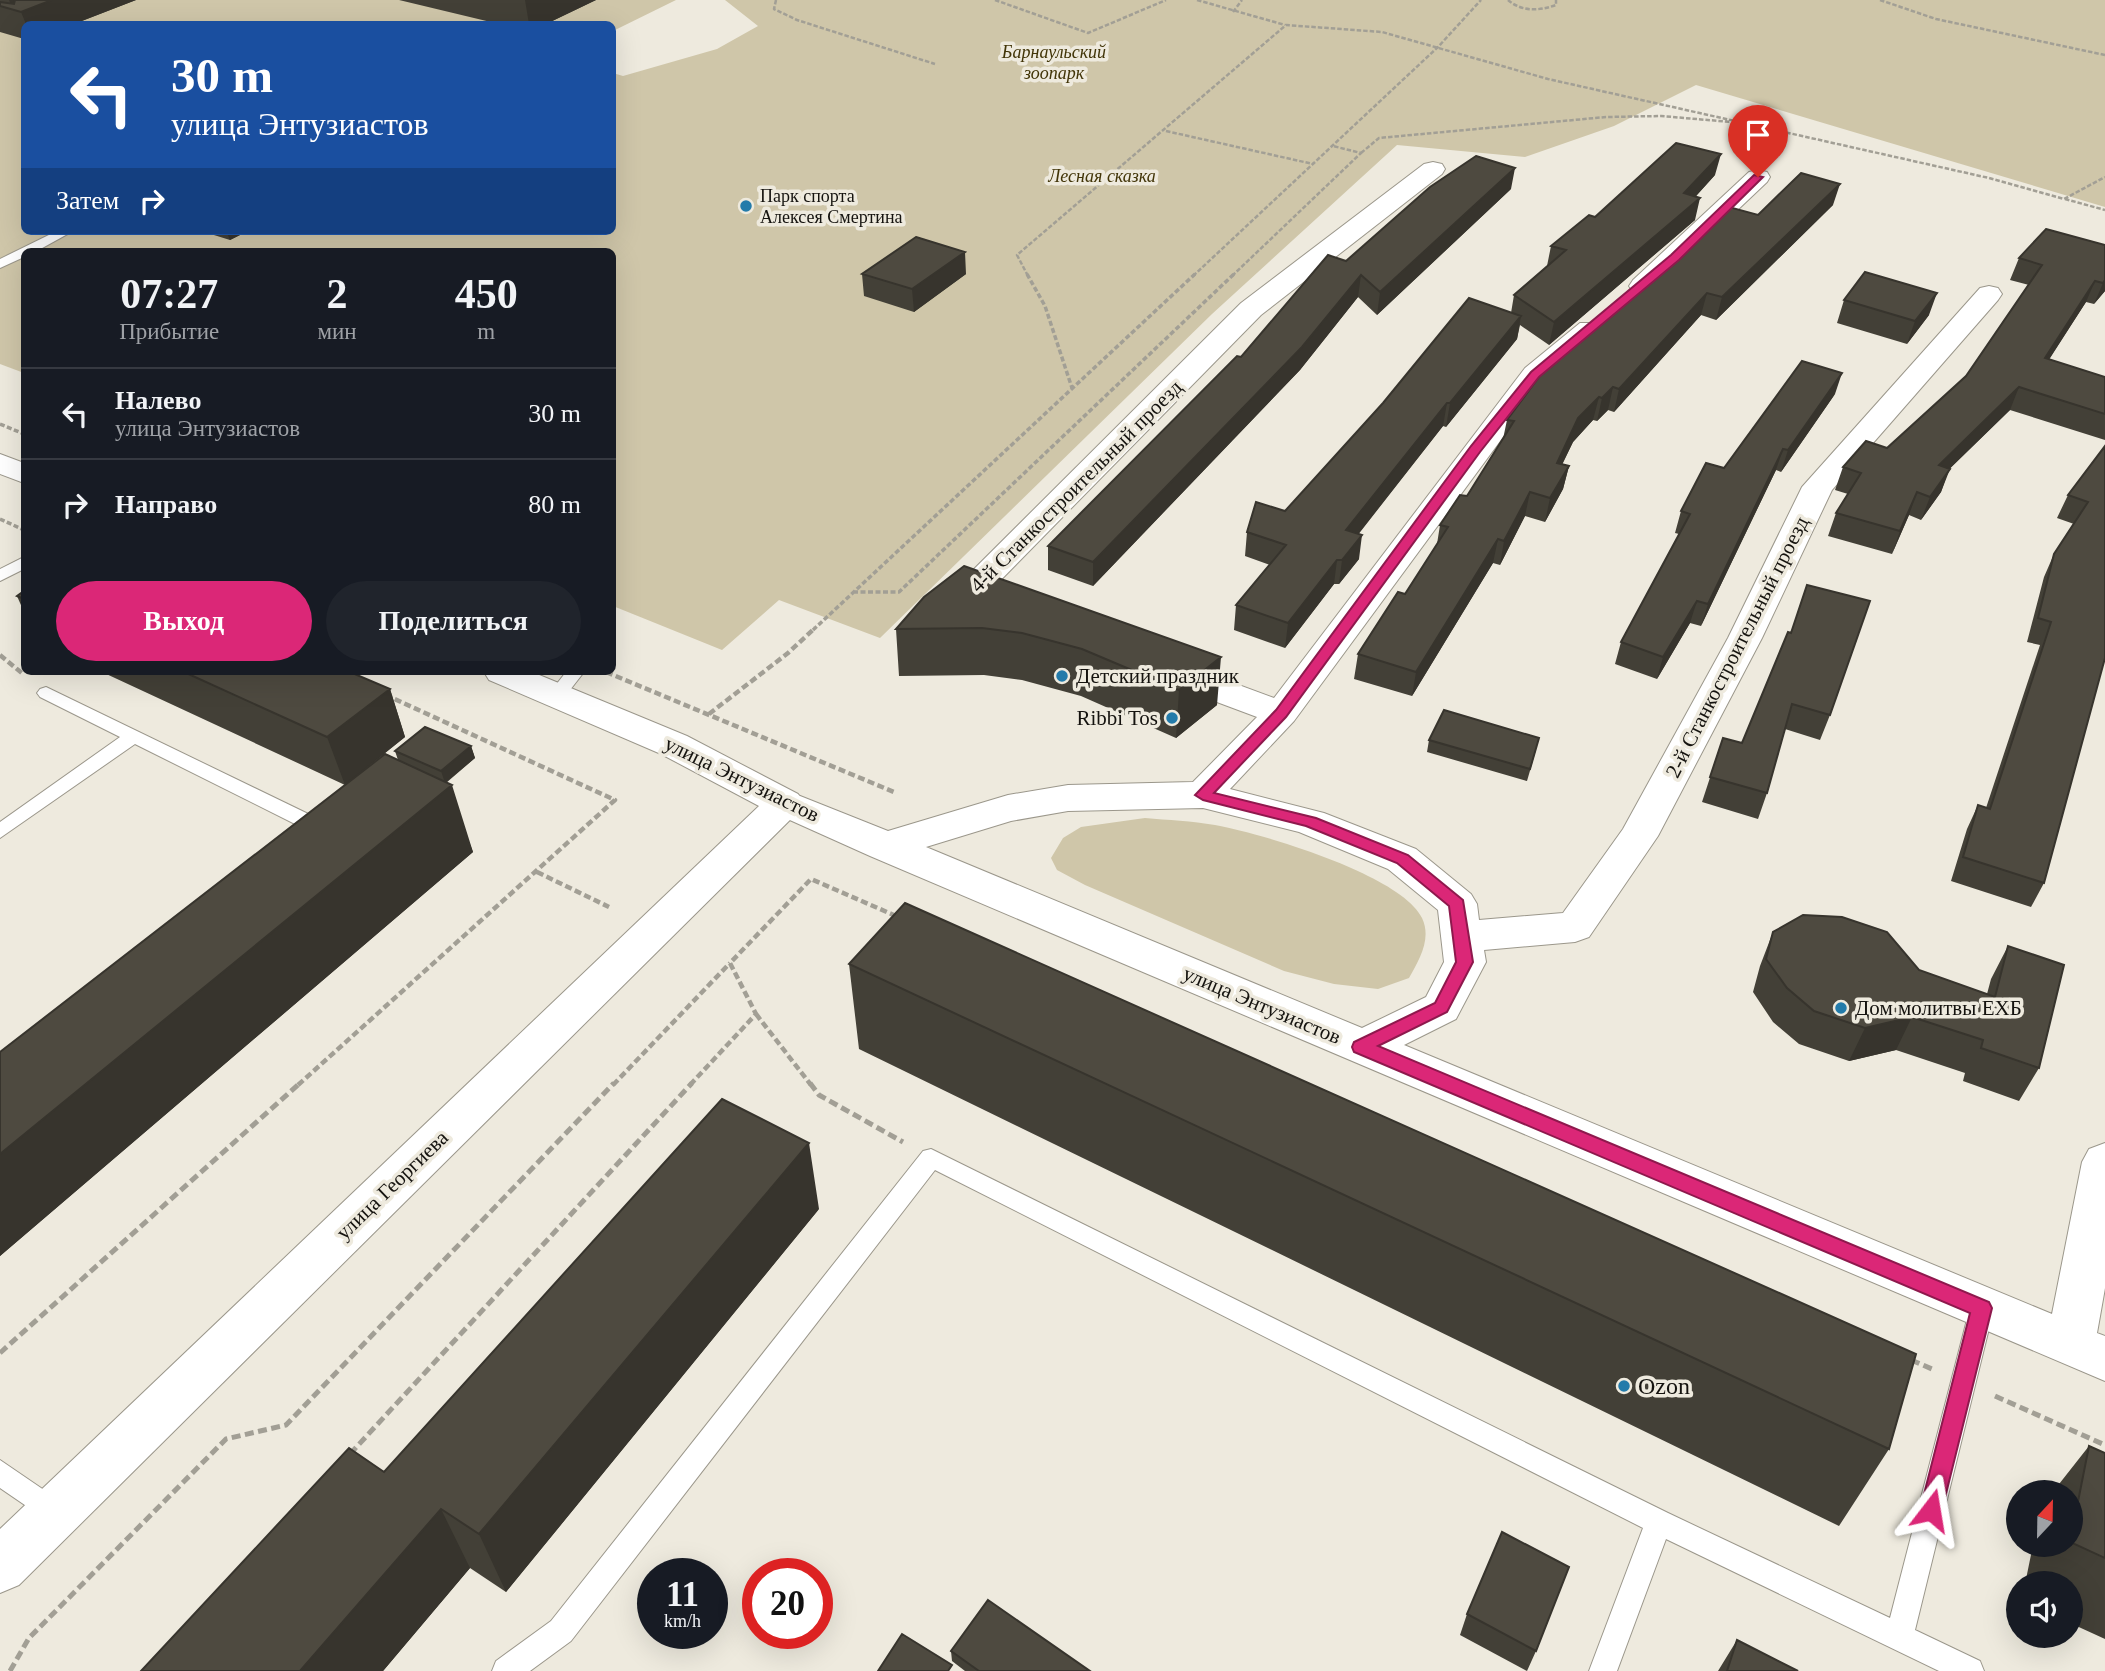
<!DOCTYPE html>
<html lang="ru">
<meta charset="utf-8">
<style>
body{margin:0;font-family:Georgia,serif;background:#20242c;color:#f1f3f6;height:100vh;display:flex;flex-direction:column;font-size:26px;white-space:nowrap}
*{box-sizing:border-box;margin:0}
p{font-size:23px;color:#9ea1a6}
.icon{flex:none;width:38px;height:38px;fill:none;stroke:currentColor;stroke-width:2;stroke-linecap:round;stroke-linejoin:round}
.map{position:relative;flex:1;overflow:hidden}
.sheet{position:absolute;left:21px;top:248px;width:595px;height:427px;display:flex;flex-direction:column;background:#171b24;border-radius:10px;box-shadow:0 7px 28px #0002}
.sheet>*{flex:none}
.banner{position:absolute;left:21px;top:21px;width:595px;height:214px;border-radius:10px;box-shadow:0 7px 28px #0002;background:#1a4fa0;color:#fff;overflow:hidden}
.needle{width:46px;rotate:22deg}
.fabs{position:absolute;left:2006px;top:1480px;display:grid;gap:14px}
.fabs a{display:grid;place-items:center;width:77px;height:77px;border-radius:50%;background:#171b24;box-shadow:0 7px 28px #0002;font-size:35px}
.speed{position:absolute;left:637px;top:1558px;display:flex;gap:14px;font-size:35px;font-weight:700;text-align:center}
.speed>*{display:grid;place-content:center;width:91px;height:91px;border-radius:50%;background:#171b24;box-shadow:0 7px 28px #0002;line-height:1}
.speed small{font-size:18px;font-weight:400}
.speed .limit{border:10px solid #d22;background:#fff;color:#111}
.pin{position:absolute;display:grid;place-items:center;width:60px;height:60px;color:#fff;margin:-72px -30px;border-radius:50% 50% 50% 0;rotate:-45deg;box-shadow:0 0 7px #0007}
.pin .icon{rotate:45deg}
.me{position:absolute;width:77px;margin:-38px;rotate:14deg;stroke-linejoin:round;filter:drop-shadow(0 0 5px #0008)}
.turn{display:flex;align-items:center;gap:24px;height:147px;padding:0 35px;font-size:32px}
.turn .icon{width:91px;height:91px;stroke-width:2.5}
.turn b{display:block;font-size:49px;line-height:60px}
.then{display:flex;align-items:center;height:66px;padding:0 35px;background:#0003;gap:14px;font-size:26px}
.eta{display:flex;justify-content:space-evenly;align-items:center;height:119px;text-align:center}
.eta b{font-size:42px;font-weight:800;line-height:49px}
.action{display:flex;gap:14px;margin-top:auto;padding:14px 35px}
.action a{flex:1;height:80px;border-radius:42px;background:#db2777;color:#fff;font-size:28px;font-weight:800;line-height:80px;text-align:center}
.action a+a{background:#20242c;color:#f1f3f6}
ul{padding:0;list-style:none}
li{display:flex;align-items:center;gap:21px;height:91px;padding:0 35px;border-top:2px solid #363941}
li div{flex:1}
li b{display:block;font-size:26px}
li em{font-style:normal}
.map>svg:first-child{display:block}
.green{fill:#cfc6a9}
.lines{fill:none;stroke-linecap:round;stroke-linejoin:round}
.service-casing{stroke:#9b978b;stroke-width:2}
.minor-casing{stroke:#9b978b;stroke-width:2}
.tertiary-casing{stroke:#9b978b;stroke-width:2}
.path-far3{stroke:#a29f95;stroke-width:2.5;stroke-dasharray:4.5 2;stroke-linecap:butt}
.path-far2{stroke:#a29f95;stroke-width:3.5;stroke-dasharray:5 2.5;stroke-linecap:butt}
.path-far1{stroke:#a29f95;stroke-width:4.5;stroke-dasharray:7 3.5;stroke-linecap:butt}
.path{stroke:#a29f95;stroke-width:5;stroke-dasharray:9 4.5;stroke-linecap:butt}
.service{fill:#fff;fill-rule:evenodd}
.minor{fill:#fff;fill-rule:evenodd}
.tertiary{fill:#fff;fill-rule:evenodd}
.wall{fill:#434037}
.shaded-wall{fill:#37342d}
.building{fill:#4e4a40;stroke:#37342d;stroke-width:2}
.route{fill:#db2777;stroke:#8e194d;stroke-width:2}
.poi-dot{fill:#237baa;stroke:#eeeade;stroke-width:2.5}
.labels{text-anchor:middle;stroke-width:7;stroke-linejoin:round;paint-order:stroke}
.far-park-label{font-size:18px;font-style:italic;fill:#423508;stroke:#eeeade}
.far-poi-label{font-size:18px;fill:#15130f;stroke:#eeeade;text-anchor:start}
.street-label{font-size:21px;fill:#15130f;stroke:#eeeade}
.poi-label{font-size:21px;fill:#15130f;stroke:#eeeade;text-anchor:start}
.near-poi-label{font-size:24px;fill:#15130f;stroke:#eeeade;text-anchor:start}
</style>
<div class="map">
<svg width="2105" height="1671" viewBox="0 0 2105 1671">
<rect width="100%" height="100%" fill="#eeeade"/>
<path class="green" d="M 0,0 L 676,0 L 613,31 L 612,24 L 24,24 L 24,231 L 612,231 L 613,73 L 623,76 L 717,49 L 758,26 L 725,0 L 2105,0 L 2105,207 L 1696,85 L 1614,126 L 1525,157 L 1397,145 L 1212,314 L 880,638 L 779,600 L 722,650 L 613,606 L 612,252 L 24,252 L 24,373 L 0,364 Z
M 1145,818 C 1168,820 1192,821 1215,825 C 1260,833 1402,875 1422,918 C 1432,939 1419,960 1409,978 L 1378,989 L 1334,984 L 1284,971 L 1085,885 L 1057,870 L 1051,858 L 1063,838 L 1081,827 Z"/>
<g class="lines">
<g class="service-casing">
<path id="service" d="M 57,231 L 73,231 L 35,252 L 24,252 L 24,257 L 0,268 L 0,259 Z
M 24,557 L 24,569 L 0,581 L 0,569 Z
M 566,672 L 584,672 L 563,699 L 551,699 L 548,695 Z
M 46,687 L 331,825 L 334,830 L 331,835 L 317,835 L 135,744 L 0,838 L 0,822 L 120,737 L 40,697 L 37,693 L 40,689 Z
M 931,1149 L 1668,1513 L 1890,1618 L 1970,1308 L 1973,1300 L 1982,1297 L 1991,1300 L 1994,1308 L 1915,1630 L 1980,1661 L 1984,1671 L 1939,1671 L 1666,1539 L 1617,1671 L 1589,1671 L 1643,1528 L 935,1170 L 571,1641 L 530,1671 L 492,1671 L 496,1661 L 551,1621 L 923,1151 Z
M 0,1460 L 63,1503 L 67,1512 L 63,1521 L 54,1525 L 0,1488 Z"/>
</g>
<g class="minor-casing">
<path id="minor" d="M 1433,162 L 1442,164 L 1445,169 L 1442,174 L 1261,315 L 988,593 L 997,596 L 1002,603 L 997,610 C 981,614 959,610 949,596 L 954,589 L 1241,303 L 1424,164 Z
M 1758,170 L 1767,172 L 1770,177 L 1767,182 L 1651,292 L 1633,292 L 1629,286 L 1633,280 L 1749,172 Z
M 1989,286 L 1998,288 L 2002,294 L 1998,300 L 1832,490 L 1762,638 L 1658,836 L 1589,937 L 1575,942 L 1484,950 L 1486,962 L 1456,1019 L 1404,1045 L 2052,1314 L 2082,1162 L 2089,1149 L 2105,1143 L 2105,1288 L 2097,1333 L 2105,1336 L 2105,1381 L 870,856 L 772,812 L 766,803 L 772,794 L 785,790 L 888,831 L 1008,795 L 1068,785 L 1193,782 L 1257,717 L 1158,680 L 1153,672 L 1158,664 L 1170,661 L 1182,664 L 1274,698 L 1525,368 L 1580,323 L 1600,323 L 1604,329 L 1600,335 L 1545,380 L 1294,721 L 1230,789 L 1324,813 L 1416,849 L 1471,894 L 1477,904 L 1479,920 L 1563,913 L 1623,829 L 1728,638 L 1802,487 L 1980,288 ZM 1203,808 L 1299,832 L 1388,869 L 1438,910 L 1444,962 L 1426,997 L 1362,1028 L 926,847 L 1011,821 L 1068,811 Z"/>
</g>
<g class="tertiary-casing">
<path id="tertiary" d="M 0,454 L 24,463 L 24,483 L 0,474 Z
M 484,672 L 532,672 L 687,736 L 798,794 L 804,803 L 798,812 L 19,1585 L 0,1593 L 0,1529 L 759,806 L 661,754 L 489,680 Z"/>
</g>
<path class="path-far3" d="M 776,0 L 774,9 L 797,20 L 935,64
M 995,0 L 1088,33 L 1166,0
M 1197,0 L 1285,25
M 1508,0 C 1522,12 1539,11 1556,5 L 1556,0
M 1880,0 L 1936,19 L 2105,55
M 1233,12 L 1242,0
M 1166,131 L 1313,164
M 1361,153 L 1379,138 L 1606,117 L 1661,116 L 1731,122
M 2065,199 L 2105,210
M 1028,276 L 1017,255 L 1286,25 L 1382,32 L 1548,79 L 1989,178 L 2064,199 L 2105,177
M 1193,276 L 1438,47 L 1481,0
M 1232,276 L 1361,153 L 1333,146"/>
<path class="path-far2" d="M 1027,274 L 1045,306 L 1072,388
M 0,424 L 24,434
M 0,519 L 24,530
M 853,592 L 899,592 L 1234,274
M 813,630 L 1195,274"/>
<path class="path-far1" d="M 0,655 L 23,674
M 606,672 L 894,792
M 709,714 L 788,653 L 815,628
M 537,872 L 609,907
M 756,1014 L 811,1085
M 298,1085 L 615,800 L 388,696
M 613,1085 L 730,963
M 690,1085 L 756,1014 L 730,963 L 811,879 L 896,916"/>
<path class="path" d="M 810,1083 L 819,1095 L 903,1142
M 0,1353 L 300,1083
M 1911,1360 L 1932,1369
M 1995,1396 L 2105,1445
M 350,1454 L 692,1083
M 10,1671 L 29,1638 L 226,1439 L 286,1425 L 614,1083"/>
<use href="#service" class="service"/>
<use href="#minor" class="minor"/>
<use href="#tertiary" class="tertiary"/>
</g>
<path class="wall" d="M 0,0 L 136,0 L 74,24 L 24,24 L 24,39 L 0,32 Z
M 399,0 L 596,0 L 546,24 L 499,24 Z
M 1715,175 L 1695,197 L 1695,220 L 1549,345 L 1520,325 L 1517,339 L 1446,427 L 1443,426 L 1358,534 L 1359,559 L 1339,584 L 1334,584 L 1285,648 L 1234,630 L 1236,605 L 1270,565 L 1245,556 L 1247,532 L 1285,511 L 1511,313 L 1514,295 L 1547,266 L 1551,246 L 1595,217 Z
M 1511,189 L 1377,315 L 1358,297 L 1300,370 L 1093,586 L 1048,570 L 1048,546 L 1241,357 L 1346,261 Z
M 1833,205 L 1716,320 L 1701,315 L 1614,412 L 1608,410 L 1597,421 L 1593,420 L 1573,442 L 1562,464 L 1569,466 L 1563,489 L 1545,522 L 1525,516 L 1500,565 L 1493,563 L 1412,696 L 1354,679 L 1358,654 L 1405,594 L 1437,544 L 1440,525 L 1467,496 L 1503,439 L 1507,420 L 1758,215 Z
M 201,231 L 248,231 L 230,240 Z
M 2105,245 L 2105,291 L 2094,304 L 2086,302 L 2049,359 L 2105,377 L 2105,440 L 2010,410 L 1949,469 L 1941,492 L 1921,520 L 1909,515 L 1892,554 L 1828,536 L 1836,513 L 1848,494 L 1835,490 L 1843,467 L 1887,448 L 1966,376 L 2029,285 L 2010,280 L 2019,258 Z
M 862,274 L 966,274 L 914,312 L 864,296 Z
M 1844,300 L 1929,315 L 1907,344 L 1837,323 Z
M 1835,394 L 1781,472 L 1776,470 L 1701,626 L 1690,623 L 1657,679 L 1615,664 L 1621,642 L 1679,534 L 1675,533 L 1681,511 L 1724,468 Z
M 2105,446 L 2044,883 L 2031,907 L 1951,881 L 1967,829 L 1978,805 L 1986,808 L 2040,645 L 2027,642 L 2044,577 L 2054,554 L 2074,524 L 2057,518 L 2068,495 Z
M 964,566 L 1217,705 L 1176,738 L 1081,696 L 1022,680 L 984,675 L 899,676 L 896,629 Z
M 24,591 L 24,612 L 17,596 Z
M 1788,632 L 1830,715 L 1820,740 L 1785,729 L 1767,793 L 1758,819 L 1702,802 L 1723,738 L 1742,743 Z
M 102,672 L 350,672 L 390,689 L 405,737 L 345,785 Z
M 1429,740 L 1536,750 L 1527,781 L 1427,752 Z
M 471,746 L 475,758 L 446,783 L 473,852 L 0,1256 L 0,1052 L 398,760 L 395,751 Z
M 1773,932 L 1919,970 L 1987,994 L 1991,979 L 2008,946 L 2039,1068 L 2019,1101 L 1963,1081 L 1965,1073 L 1896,1050 L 1849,1061 L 1799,1044 L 1773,1022 L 1753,992 L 1760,966 Z
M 849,964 L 1889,1449 L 1839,1526 L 859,1049 Z
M 819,1209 L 506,1592 L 470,1568 L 383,1671 L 141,1671 Z
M 2089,1446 L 2105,1453 L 2105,1639 L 2070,1623 L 2070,1584 L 2025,1584 L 2033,1545 L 2070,1545 L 2070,1493 L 2052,1493 Z
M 1467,1614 L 1536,1651 L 1527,1671 L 1460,1635 Z
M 1737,1640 L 1798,1671 L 1718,1671 Z
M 951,1651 L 1090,1671 L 965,1671 L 952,1661 Z"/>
<path class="shaded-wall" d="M 9,0 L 136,0 L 74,24 L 26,24 L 21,12 L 13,10 Z
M 525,0 L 596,0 L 546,24 L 529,24 Z
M 1721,154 L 1715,175 L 1679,215 L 1684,193 Z
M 1515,168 L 1511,189 L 1377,315 L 1380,292 Z
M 1840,184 L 1833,205 L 1716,320 L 1722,297 Z
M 1700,198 L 1695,220 L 1549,345 L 1554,322 Z
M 226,231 L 248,231 L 230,240 Z
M 965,252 L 966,274 L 914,312 L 912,289 Z
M 1361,275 L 1358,297 L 1300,370 L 1093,586 L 1093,562 Z
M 2105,280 L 2105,291 L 2094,304 L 2103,283 Z
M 2095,281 L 2086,302 L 2036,380 L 2045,358 Z
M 1707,293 L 1701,315 L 1614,412 L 1619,389 Z
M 1937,293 L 1929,315 L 1907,344 L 1915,321 Z
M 1521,316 L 1517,339 L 1446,427 L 1450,403 Z
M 1842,373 L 1835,394 L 1781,472 L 1788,450 Z
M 1613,387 L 1608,410 L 1597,421 L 1602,398 Z
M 2019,387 L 2010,410 L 1930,488 L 1939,465 Z
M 1599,397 L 1593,420 L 1573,442 L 1552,486 L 1557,463 L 1578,418 Z
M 1447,403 L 1443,426 L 1343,554 L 1346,530 Z
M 1783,449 L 1776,470 L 1701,626 L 1708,604 Z
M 1569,466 L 1563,489 L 1545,522 L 1550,498 Z
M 1950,469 L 1941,492 L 1921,520 L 1930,497 Z
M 1530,492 L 1525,516 L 1500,565 L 1504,541 Z
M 1917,492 L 1909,515 L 1892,554 L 1900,531 Z
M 1362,535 L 1359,559 L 1339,584 L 1342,560 Z
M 1498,539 L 1493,563 L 1412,696 L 1416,672 Z
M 1337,560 L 1334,584 L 1285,648 L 1288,623 Z
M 1697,601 L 1690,623 L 1657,679 L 1663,657 Z
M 1221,657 L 1217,705 L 1176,738 L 1179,690 Z
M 390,689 L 405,737 L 345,785 L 327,737 Z
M 471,746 L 475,758 L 445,783 L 441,771 Z
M 452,785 L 473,852 L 0,1256 L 0,1154 Z
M 1912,1017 L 1896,1050 L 1849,1061 L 1865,1028 Z
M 809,1143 L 819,1209 L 506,1592 L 479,1534 Z
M 441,1509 L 470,1568 L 383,1671 L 300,1671 Z"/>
<path class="building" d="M 15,0 L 52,0 L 21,12 L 0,6 L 0,2 L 14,4 Z
M 1676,143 L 1721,154 L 1684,193 L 1700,198 L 1554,322 L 1514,295 L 1566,250 L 1551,246 L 1589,215 L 1595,217 Z
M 1476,156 L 1515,168 L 1380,292 L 1361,275 L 1302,347 L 1093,562 L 1048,546 L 1237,356 L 1241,357 L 1328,255 L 1346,261 L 1430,187 Z
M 1801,173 L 1840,184 L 1722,297 L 1707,293 L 1619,389 L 1613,387 L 1602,398 L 1599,397 L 1578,418 L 1557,463 L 1569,466 L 1550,498 L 1530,492 L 1504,541 L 1498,539 L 1416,672 L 1358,654 L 1398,592 L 1405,594 L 1448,527 L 1440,525 L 1460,495 L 1467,496 L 1514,421 L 1507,420 L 1552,359 L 1691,243 L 1729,207 L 1758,215 Z
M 2046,229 L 2105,245 L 2105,280 L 2103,283 L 2095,281 L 2045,358 L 2105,377 L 2105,414 L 2019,387 L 1939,465 L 1950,469 L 1930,497 L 1917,492 L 1900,531 L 1836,513 L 1861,473 L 1843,467 L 1866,441 L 1887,448 L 1966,376 L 2042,265 L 2019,258 Z
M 916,237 L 965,252 L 912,289 L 862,274 Z
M 1865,272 L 1937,293 L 1915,321 L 1844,300 Z
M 1469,298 L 1521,316 L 1450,403 L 1447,403 L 1346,530 L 1362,535 L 1342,560 L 1337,560 L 1288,623 L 1236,605 L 1286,545 L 1247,532 L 1256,502 L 1285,511 L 1383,403 Z
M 1802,361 L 1842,373 L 1788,450 L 1783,449 L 1708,604 L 1697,601 L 1663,657 L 1621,642 L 1690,514 L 1681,511 L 1706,463 L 1724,468 Z
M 2105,446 L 2105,658 L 2044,883 L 1963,857 L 1978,805 L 1990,809 L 2051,622 L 2038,618 L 2054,554 L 2088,502 L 2068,495 Z
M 964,566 L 1221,657 L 1179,690 L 1082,649 L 1022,633 L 982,628 L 896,629 L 924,597 Z
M 1807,585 L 1870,601 L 1830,715 L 1792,704 L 1767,793 L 1710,777 L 1723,738 L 1742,743 L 1788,632 L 1791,633 Z
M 24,591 L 24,599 L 17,596 Z
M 184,672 L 350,672 L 390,689 L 327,737 Z
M 1444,710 L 1539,738 L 1530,769 L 1429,740 Z
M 425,727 L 471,746 L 441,771 L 395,751 Z
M 385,754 L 452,785 L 0,1154 L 0,1052 Z
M 905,903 L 1916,1354 L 1889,1449 L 849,964 Z
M 1803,915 L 1842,917 L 1887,932 L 1919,970 L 1995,997 L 2008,946 L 2064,965 L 2039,1068 L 1981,1048 L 1983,1040 L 1912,1017 L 1865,1028 L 1814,1011 L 1787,988 L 1766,959 L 1773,932 Z
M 722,1099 L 809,1143 L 479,1534 L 441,1509 L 300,1671 L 141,1671 L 349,1448 L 384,1472 Z
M 2089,1446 L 2105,1453 L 2105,1558 L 2070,1542 Z
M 1502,1532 L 1569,1567 L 1536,1651 L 1467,1614 Z
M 988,1600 L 1090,1671 L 979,1671 L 951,1651 Z
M 902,1634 L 952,1665 L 948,1671 L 878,1671 Z
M 1737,1640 L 1798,1671 L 1727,1671 Z"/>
<path class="route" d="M 1754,175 L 1763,177 L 1679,260 L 1539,377 L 1480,452 L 1286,717 L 1214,793 L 1316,818 L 1408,855 L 1463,900 L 1473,962 L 1447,1012 L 1378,1046 L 1989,1302 L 1992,1308 L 1942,1510 L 1939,1517 L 1931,1520 L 1924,1517 L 1920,1510 L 1970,1313 L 1354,1052 L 1352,1047 L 1354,1042 L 1435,1003 L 1456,962 L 1449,906 L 1397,863 L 1306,826 L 1203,800 L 1195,795 L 1276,710 L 1471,446 L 1531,372 L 1671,255 Z"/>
<g class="poi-dot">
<circle cx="746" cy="206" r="7"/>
<circle cx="1062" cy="676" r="7"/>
<circle cx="1172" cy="718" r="7"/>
<circle cx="1841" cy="1008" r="7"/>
<circle cx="1624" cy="1386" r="7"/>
</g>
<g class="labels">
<g class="far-park-label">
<text x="1054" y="58">Барнаульский<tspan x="1054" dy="21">зоопарк</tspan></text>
<text x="1102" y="182">Лесная сказка</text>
</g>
<g class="far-poi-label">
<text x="760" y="202">Парк спорта<tspan x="760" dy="21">Алексея Смертина</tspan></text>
</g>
<g class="street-label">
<text transform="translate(1076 486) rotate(-45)" y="7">4-й Станкостроительный проезд</text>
<text transform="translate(1737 647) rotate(-63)" y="7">2-й Станкостроительный проезд</text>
<text transform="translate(742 779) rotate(26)" y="7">улица Энтузиастов</text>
<text transform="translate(1262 1005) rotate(23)" y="7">улица Энтузиастов</text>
<text transform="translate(392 1185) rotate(-44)" y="7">улица Георгиева</text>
</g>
<g class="poi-label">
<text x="1076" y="683">Детский праздник</text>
<text x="1158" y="725" text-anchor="end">Ribbi Tos</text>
<text x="1855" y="1015">Дом молитвы ЕХБ</text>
</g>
<g class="near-poi-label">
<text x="1638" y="1394">Ozon</text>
</g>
</g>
</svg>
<div class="fabs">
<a><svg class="needle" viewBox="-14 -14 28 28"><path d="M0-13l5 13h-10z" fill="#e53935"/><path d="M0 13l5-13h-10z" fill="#9ea1a6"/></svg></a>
<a><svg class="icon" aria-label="sound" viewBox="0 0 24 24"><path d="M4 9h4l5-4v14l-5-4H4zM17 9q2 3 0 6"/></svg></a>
</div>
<div class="speed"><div>11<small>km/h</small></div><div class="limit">20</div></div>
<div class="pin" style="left:1758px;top:177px;background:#d93025"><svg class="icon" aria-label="arrive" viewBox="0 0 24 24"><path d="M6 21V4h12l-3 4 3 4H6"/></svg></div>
<svg class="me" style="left:1931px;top:1510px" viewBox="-20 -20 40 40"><path d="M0-17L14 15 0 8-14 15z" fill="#db2777" stroke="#fff" stroke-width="4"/></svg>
<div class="banner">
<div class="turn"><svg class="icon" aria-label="left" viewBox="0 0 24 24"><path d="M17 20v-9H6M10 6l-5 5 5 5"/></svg><div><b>30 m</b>улица Энтузиастов</div></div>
<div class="then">Затем<svg class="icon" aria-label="right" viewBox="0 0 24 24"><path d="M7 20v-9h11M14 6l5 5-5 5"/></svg></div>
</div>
<section class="sheet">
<div class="eta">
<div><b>07:27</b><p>Прибытие</p></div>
<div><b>2</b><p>мин</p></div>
<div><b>450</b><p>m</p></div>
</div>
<ul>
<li><svg class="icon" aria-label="left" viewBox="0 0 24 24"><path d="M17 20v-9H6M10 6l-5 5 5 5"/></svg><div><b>Налево</b><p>улица Энтузиастов</p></div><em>30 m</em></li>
<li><svg class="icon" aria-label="right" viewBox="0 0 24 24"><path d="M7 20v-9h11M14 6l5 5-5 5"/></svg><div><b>Направо</b></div><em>80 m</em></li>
</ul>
<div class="action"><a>Выход</a><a>Поделиться</a></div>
</section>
</div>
